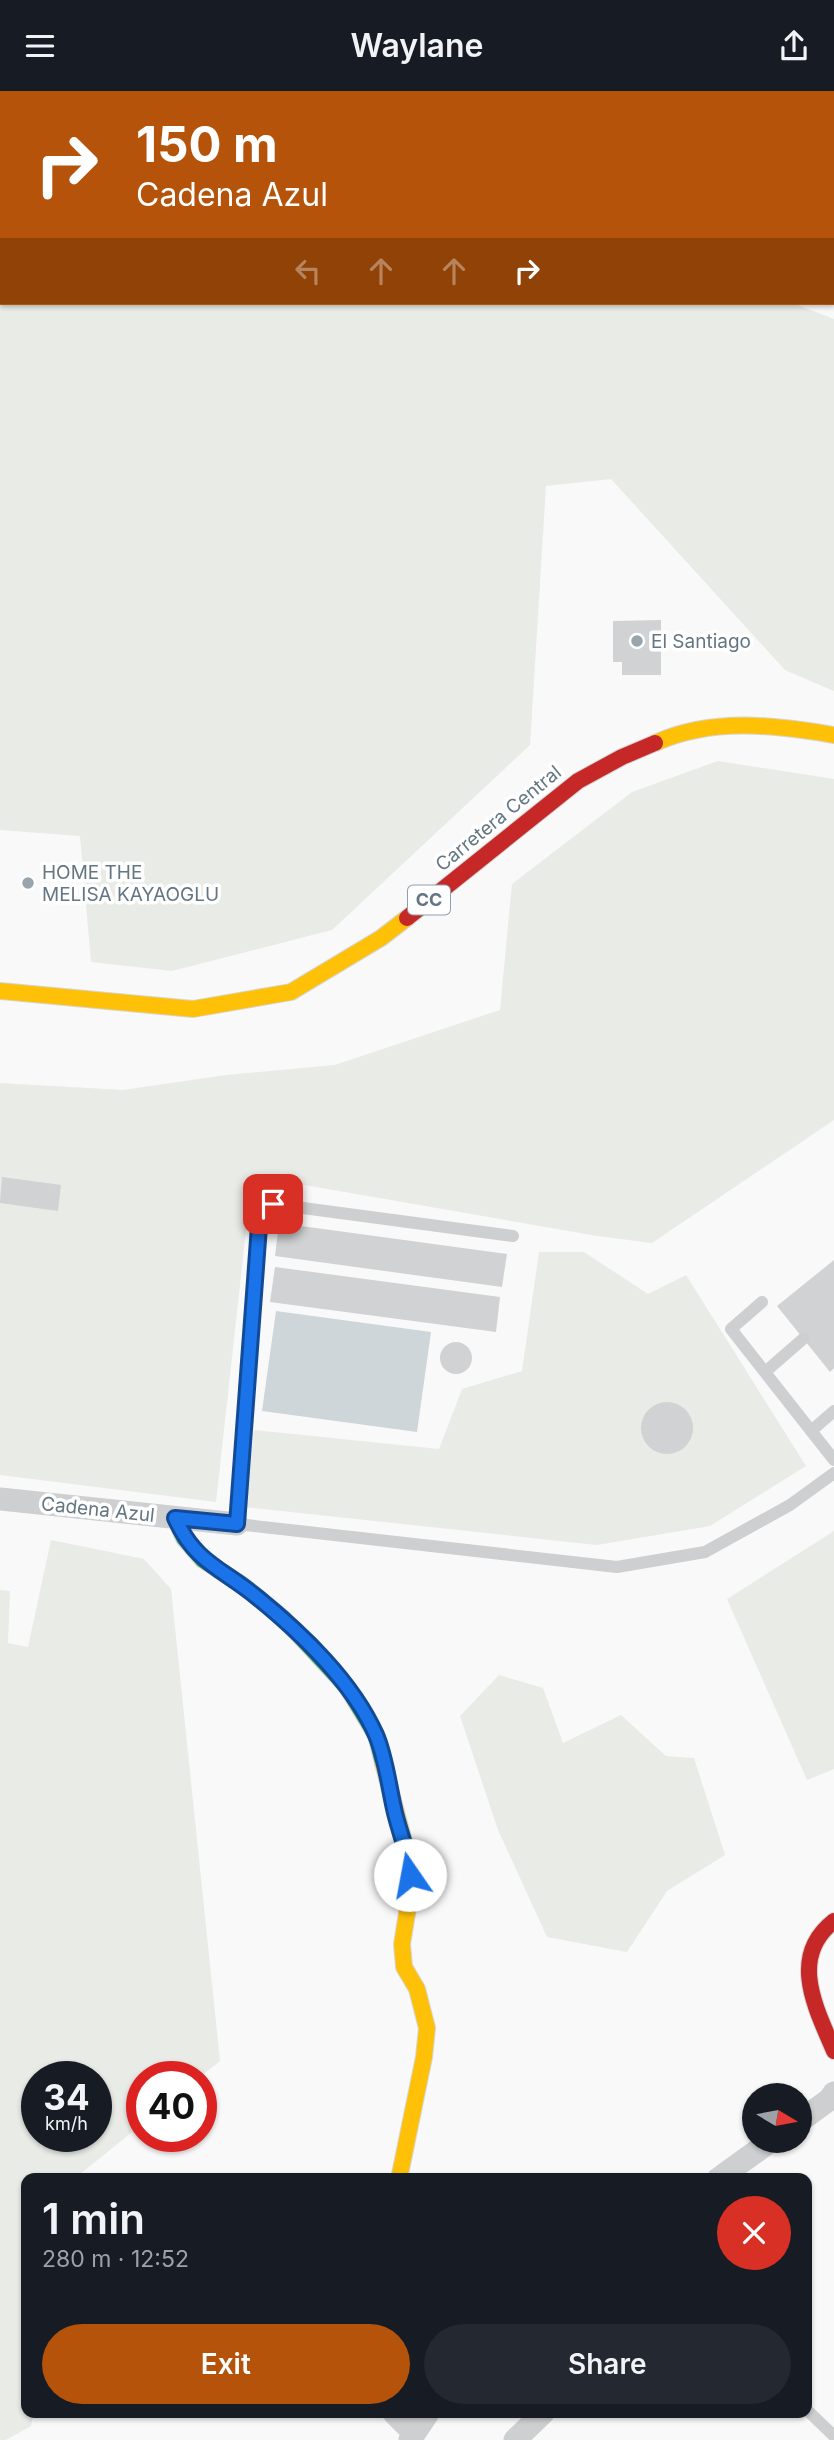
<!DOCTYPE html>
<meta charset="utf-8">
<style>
body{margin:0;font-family:Inter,sans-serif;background:#242831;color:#f1f3f6;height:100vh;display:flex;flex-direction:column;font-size:26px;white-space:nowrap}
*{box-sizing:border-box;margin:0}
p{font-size:23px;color:#9ea1a6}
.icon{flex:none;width:38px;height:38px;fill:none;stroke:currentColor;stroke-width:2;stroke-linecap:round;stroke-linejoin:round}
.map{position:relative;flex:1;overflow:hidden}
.panel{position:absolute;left:21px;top:2082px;width:791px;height:245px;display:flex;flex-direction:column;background:#171b24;border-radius:14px;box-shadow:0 2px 5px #0004}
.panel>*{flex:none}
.hud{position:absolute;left:0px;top:0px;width:835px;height:214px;box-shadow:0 2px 5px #0004;background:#b45309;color:#fff;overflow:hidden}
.needle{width:46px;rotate:100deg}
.fabs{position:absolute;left:742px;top:1992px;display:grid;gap:14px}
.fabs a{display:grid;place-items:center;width:70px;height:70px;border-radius:50%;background:#171b24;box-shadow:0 2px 5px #0004;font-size:35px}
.speed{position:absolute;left:21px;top:1970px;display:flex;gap:14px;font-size:35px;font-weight:700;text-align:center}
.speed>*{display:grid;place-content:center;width:91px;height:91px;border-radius:50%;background:#171b24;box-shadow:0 2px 5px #0004;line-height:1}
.speed small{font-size:18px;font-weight:400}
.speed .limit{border:10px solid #d22;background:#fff;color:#111}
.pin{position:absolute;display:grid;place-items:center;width:60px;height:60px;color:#fff;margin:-30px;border-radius:14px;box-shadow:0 4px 10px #0006}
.me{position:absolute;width:77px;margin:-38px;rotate:348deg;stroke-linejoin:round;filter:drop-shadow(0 0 5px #0008)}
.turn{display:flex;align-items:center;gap:24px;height:147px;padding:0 21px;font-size:32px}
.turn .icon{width:91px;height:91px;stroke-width:2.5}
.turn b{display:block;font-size:49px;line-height:60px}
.lanes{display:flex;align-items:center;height:66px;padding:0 21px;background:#0003;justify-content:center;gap:35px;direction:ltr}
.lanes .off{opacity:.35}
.round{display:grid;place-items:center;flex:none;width:74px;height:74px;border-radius:37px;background:#242831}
.summary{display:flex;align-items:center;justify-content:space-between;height:119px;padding:0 21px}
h1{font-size:42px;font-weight:600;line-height:52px}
.cta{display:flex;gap:14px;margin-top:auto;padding:14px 21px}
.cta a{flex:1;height:80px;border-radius:42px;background:#b45309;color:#fff;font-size:28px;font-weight:600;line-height:80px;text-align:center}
.cta a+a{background:#242831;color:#f1f3f6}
header{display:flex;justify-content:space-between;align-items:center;height:91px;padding:0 21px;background:#171b24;font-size:32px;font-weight:600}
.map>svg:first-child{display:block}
.green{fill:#e8ebe6;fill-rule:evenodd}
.water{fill:#ced6d9}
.building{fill:#d0d2d3}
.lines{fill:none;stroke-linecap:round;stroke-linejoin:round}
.fast-casing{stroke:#d5d6d7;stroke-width:18}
.slow-casing{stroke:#d5d6d7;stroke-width:18}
.jam-casing{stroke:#d5d6d7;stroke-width:18}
.lane{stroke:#cecfd0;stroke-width:12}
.street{stroke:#cecfd0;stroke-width:23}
.fast{stroke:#4caf50;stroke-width:16}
.slow{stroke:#ffc107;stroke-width:16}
.jam{stroke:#c62828;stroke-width:16}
.route-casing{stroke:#114b97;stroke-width:18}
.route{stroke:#1a73e8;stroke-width:12}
.poi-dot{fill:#99a4ac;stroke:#fff;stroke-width:2.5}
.labels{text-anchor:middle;stroke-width:7;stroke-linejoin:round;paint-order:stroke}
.shield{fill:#fff;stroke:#939fa8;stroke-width:2}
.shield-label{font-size:18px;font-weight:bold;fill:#657683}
.poi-label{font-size:19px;fill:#657683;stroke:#fff;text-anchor:start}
.street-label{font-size:19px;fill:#657683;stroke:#fff}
</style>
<header><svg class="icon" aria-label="menu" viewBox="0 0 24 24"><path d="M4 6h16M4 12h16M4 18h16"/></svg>Waylane<svg class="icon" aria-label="share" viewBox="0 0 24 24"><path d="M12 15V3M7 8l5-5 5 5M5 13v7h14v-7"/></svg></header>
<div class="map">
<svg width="834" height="2349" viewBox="0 0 834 2349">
<rect width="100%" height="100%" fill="#f9f9f9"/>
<path class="green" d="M 0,0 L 333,0 L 2,2 L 2,212 L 792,212 L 834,228 L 834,600 L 785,579 L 611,388 L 546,395 L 530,654 L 332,839 L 172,880 L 91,871 L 80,745 L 0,739 Z
M 718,670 L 834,688 L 834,1029 L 652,1152 L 597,1145 L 252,1085 L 216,1411 L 0,1384 L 0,992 L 123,999 L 226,984 L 335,974 L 500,919 L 512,793 L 632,701 Z
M 539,1161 L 584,1161 L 648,1203 L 686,1184 L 806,1375 L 710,1435 L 597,1454 L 245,1416 L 254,1339 L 439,1358 L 462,1298 L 522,1280 Z
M 834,1440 L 834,1678 L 807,1689 L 727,1508 Z
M 51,1449 L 144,1468 L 171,1498 L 220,1970 L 200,1986 L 142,1986 L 142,2033 L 74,2088 L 26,2088 L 26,2322 L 34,2322 L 31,2335 L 6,2349 L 0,2349 L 0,1499 L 10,1500 L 8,1552 L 28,1556 ZM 96,1986 L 96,2046 L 37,2046 L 37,1986 Z
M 499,1584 L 543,1597 L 563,1652 L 621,1624 L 666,1665 L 694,1667 L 725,1764 L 667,1800 L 627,1861 L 547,1846 L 498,1739 L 460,1625 Z"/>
<path class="water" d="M 276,1220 L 431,1241 L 417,1341 L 262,1320 Z"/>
<path class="building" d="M 661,529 L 661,584 L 622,584 L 622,571 L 613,571 L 613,530 Z
M 2,1086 L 61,1094 L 58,1120 L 0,1112 Z
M 279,1132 L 507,1163 L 502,1196 L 275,1165 Z
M 834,1169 L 834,1277 L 830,1281 L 777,1215 Z
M 275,1176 L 500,1206 L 496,1241 L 270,1211 Z
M440 1267a16 16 0 1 1 32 0a16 16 0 1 1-32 0Z
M641 1337a26 26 0 1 1 52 0a26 26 0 1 1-52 0Z"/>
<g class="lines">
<g class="fast-casing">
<path id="fast" d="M 175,1427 L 184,1447 L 203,1469 L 241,1493 L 284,1528 L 347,1596 L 376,1644 L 383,1672"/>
</g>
<g class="slow-casing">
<path id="slow" d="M 655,652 C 713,626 774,634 834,644
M 0,900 L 193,918 L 291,901 L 381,847 L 407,827
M 383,1672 L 409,1769 L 411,1798 L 402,1853 L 404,1876 L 417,1898 L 427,1937 L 424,1966 L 399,2088"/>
</g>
<g class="jam-casing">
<path id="jam" d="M 407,827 L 578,690 L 622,666 L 655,652
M 834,1830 C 788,1866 816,1917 834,1960"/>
</g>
<path class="lane" d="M 513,1145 L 273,1113 L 260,1122 L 237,1433 L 617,1476 L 705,1461 L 790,1414 L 834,1382
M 762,1211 L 731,1238 L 834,1369
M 765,1281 L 803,1248
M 811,1340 L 834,1320
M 807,2319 L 834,2345"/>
<path class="street" d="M 768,0 L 773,2
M 833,27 L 834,27
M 0,1408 L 237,1433
M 800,2030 L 830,2008 L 834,2002
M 718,2088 L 772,2049
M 394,2322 L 414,2342
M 410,2349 L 428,2322
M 515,2349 L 543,2322"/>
<use href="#fast" class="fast"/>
<use href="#slow" class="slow"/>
<use href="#jam" class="jam"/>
</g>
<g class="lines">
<g class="route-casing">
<path id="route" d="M 273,1113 L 260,1122 L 237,1433 L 175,1427 C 196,1473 222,1477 258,1507 C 302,1543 352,1590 376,1644 C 386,1667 389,1697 395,1722 C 400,1743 409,1763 410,1784"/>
</g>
<use href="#route" class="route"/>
</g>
<g class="poi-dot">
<circle cx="637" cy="550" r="7"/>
<circle cx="28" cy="792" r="7"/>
</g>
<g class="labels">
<rect class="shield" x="408" y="794.5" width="42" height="29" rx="5"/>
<g class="shield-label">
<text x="429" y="815">CC</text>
</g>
<g class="poi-label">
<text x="651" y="557">El Santiago</text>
<text x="42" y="788">HOME THE<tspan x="42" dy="22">MELISA KAYAOGLU</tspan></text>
</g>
<g class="street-label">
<text transform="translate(498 727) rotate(-39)" y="7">Carretera Central</text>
<text transform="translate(98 1418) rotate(6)" y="7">Cadena Azul</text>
</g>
</g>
</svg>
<div class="fabs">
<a><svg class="needle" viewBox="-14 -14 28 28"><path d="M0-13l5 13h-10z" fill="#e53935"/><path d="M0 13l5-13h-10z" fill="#9ea1a6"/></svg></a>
</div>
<div class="speed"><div>34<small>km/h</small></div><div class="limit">40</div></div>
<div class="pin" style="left:273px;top:1113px;background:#d93025"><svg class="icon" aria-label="arrive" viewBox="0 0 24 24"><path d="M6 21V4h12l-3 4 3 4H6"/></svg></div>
<svg class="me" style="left:410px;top:1784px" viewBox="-20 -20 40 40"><circle r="19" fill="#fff"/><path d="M0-13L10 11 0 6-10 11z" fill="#1a73e8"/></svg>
<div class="hud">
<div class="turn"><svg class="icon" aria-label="right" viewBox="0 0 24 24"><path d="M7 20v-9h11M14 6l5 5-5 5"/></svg><div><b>150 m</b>Cadena Azul</div></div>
<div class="lanes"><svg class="icon off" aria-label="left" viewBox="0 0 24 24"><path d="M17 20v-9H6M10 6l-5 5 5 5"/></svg><svg class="icon off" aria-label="ahead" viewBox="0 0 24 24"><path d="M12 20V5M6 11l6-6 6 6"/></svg><svg class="icon off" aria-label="ahead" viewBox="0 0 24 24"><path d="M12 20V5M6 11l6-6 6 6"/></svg><svg class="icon" aria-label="right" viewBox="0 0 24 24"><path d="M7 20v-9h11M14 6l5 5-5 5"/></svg></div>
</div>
<section class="panel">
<div class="summary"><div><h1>1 min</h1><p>280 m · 12:52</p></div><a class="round" style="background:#d93025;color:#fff"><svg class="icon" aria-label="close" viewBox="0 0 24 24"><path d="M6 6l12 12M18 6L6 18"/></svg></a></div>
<div class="cta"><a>Exit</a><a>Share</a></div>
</section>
</div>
